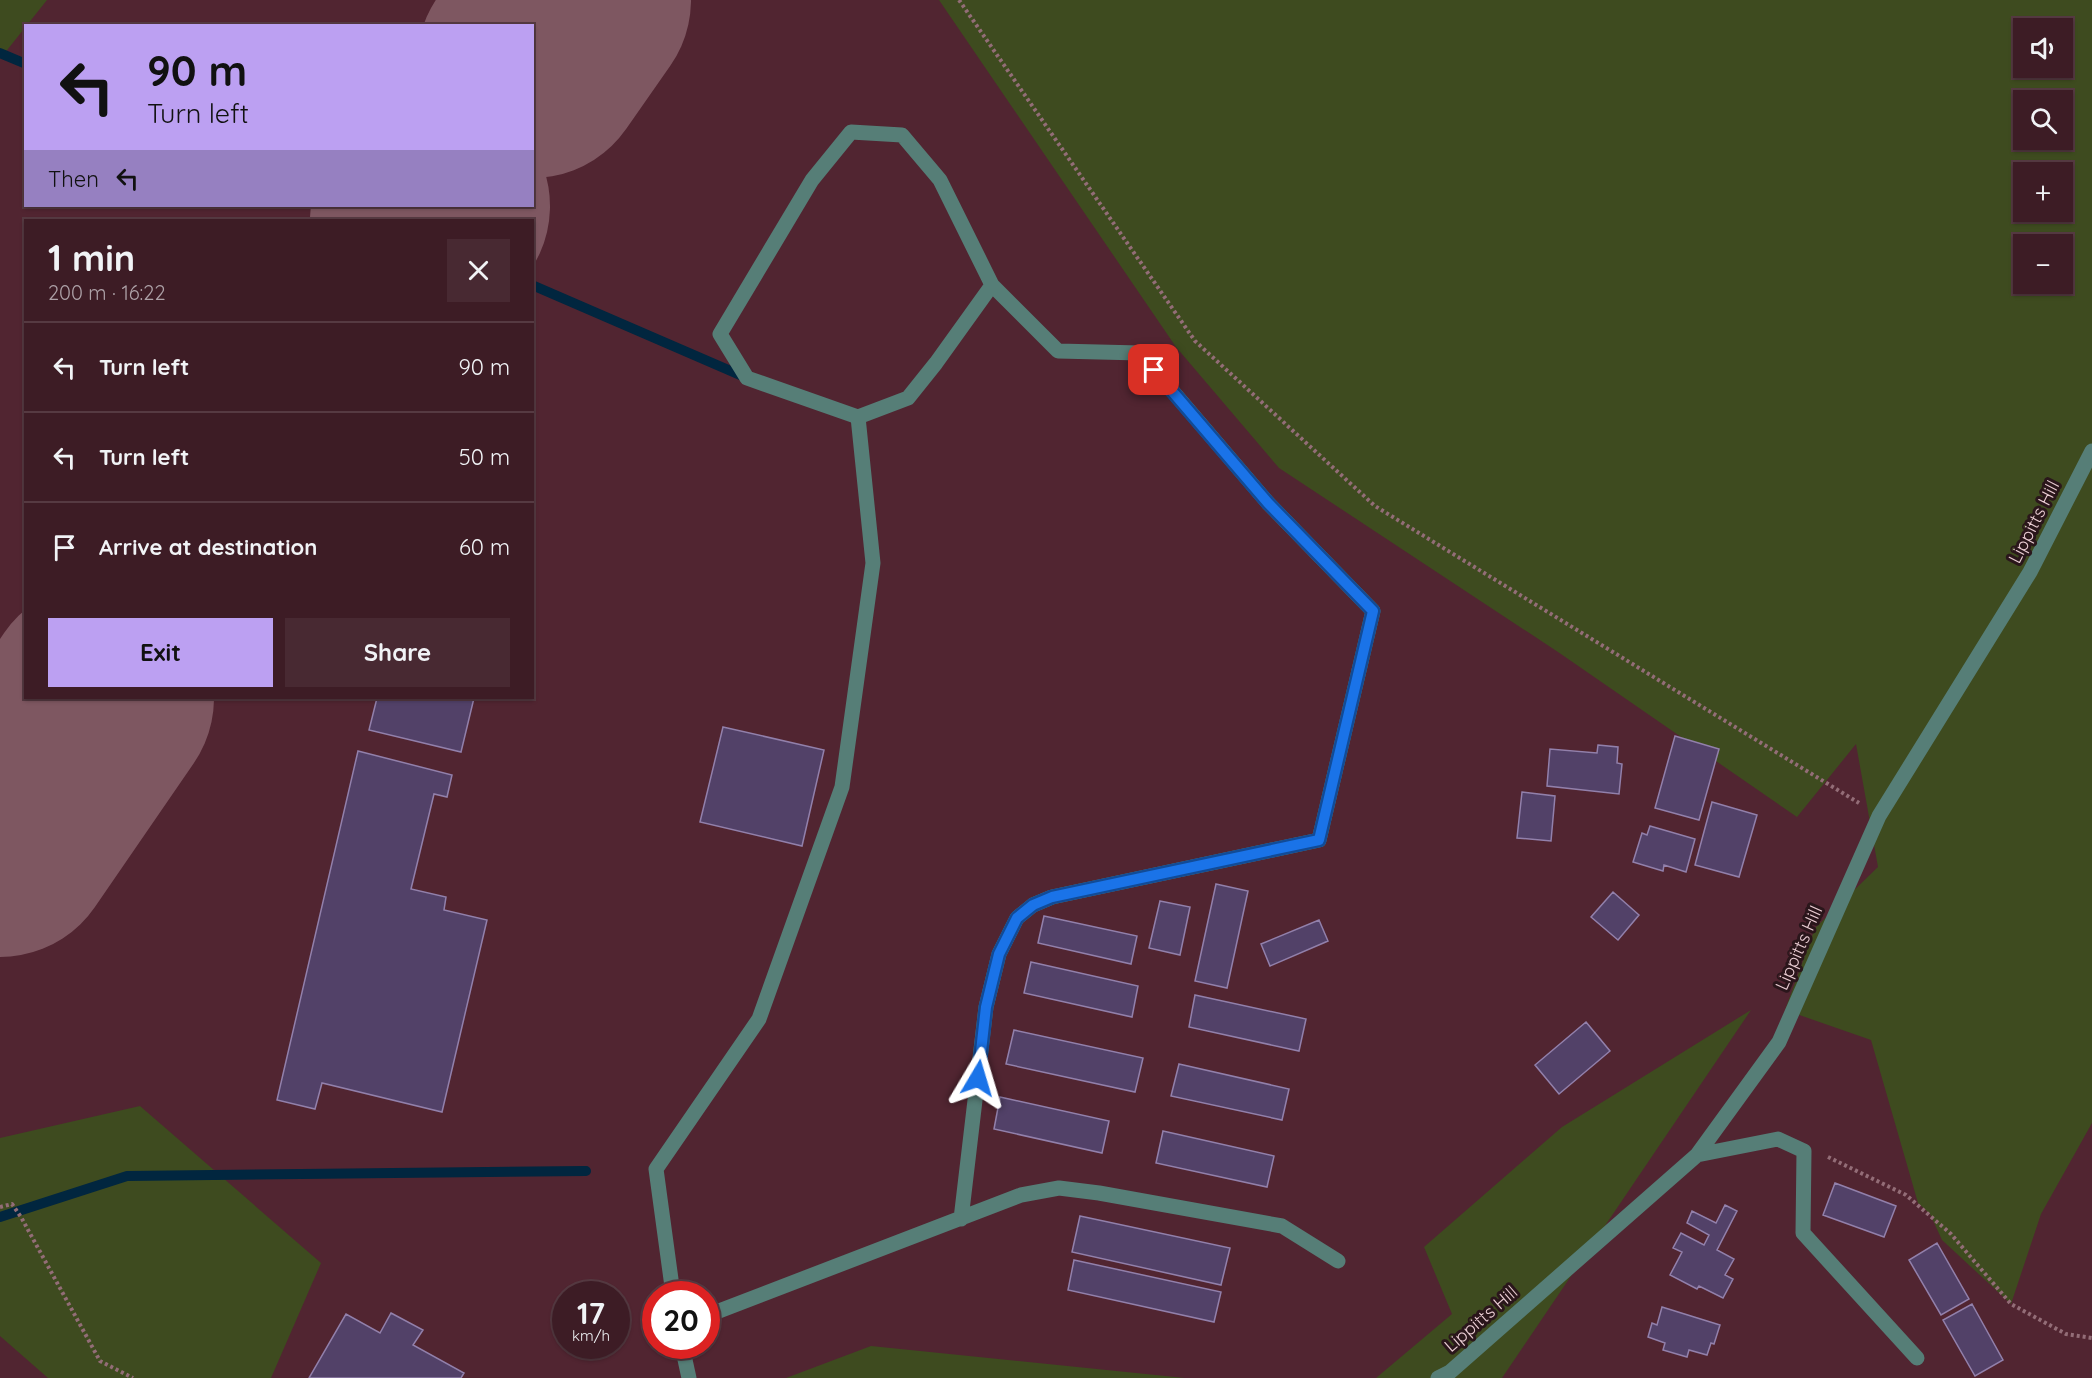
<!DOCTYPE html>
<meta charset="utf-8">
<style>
body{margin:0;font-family:Quicksand,sans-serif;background:#482932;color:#f1f3f6;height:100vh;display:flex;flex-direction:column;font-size:22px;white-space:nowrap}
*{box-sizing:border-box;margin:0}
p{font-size:20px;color:#ada1a7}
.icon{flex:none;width:33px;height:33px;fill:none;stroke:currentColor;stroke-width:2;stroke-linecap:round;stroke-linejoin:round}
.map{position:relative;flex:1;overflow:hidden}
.details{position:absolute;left:24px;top:219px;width:510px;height:480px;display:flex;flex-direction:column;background:#3d1c25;border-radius:0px;box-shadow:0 2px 4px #0004,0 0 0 2px #563a42}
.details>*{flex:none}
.guide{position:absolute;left:24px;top:24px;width:510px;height:183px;border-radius:0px;box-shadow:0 2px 4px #0004,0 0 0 2px #563a42;background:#bca0f2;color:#111;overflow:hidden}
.fabs{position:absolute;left:2013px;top:18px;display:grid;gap:12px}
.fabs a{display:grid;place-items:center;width:60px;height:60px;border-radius:0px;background:#3d1c25;box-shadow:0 2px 4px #0004,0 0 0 2px #563a42;font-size:30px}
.speed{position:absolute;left:552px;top:1281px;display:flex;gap:12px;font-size:30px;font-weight:700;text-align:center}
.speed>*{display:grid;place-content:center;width:78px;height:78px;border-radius:50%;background:#3d1c25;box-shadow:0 2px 4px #0004,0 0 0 2px #563a42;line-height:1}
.speed small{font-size:15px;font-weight:400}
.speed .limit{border:9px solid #d22;background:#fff;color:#111}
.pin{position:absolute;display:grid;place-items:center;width:51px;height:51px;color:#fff;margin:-26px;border-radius:12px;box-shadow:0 3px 9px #0006}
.me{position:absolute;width:66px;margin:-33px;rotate:7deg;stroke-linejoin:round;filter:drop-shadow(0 0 4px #0008)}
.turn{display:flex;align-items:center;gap:21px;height:126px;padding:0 24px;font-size:27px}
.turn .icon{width:78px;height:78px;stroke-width:2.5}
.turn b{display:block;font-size:42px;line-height:51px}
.then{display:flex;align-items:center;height:57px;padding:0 24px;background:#0003;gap:12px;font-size:22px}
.round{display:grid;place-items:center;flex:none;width:63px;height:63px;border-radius:0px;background:#482932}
.overview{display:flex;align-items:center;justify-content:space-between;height:102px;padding:0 24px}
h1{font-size:36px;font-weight:700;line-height:45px}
.button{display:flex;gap:12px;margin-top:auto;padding:12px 24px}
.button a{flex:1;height:69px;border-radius:0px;background:#bca0f2;color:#111;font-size:24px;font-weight:700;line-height:69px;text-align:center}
.button a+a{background:#482932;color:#f1f3f6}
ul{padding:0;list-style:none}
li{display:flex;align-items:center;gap:18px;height:90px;padding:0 24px;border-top:2px solid #563a42}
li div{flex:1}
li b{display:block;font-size:22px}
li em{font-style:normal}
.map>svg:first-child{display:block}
.green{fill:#3e4b1f;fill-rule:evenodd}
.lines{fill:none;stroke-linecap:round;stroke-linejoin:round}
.stream{stroke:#01263f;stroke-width:10}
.runway{stroke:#7e5761;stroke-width:230}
.building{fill:#524168;stroke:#9280ab;stroke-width:1.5}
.path{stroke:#936d77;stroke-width:4;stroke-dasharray:3 3;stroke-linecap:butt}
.minor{stroke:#567e77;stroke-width:15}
.route-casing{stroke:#114b97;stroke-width:15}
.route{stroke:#1a73e8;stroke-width:10}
.labels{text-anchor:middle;stroke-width:6;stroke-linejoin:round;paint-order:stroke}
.street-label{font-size:18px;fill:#ebced4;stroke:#2a161b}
</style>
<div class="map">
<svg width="2092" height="1378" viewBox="0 0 2092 1378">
<rect width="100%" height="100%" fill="#512531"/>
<path class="green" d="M 0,0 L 47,0 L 0,59 Z
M 939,0 L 2092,0 L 2092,1123 L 2041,1214 L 2011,1304 L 1942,1240 L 1930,1214 L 1918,1203 L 1871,1040 L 1785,1010 L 1815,928 L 1878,867 L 1856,744 L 1797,817 L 1558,652 L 1279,468 L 1176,347 ZM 2024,28 L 2062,28 L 2062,68 L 2024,68 ZM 2024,100 L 2062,100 L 2062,140 L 2024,140 ZM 2024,172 L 2062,172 L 2062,212 L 2024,212 ZM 2024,244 L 2062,244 L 2062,284 L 2024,284 Z
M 1751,1010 L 1502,1378 L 1376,1378 L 1452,1314 L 1424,1247 L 1562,1127 Z
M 140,1106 L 321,1263 L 271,1378 L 48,1378 L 0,1336 L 0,1138 Z
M 871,1346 L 1185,1378 L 786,1378 Z"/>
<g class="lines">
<path class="stream" d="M 0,53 L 26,64
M 351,206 L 385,220
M 532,285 L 747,378
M 0,1217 L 127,1176 L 586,1171"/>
<path class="runway" d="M 532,63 L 576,0
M 425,220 L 435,206
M 0,842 L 99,698"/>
</g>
<path class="building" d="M 377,698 L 474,698 L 461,752 L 369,730 Z
M 723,727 L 824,750 L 802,846 L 700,822 Z
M 1675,736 L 1719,749 L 1699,820 L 1655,808 Z
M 1598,745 L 1618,747 L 1617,763 L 1622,764 L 1619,794 L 1547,786 L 1550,749 L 1597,753 Z
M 358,751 L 452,775 L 447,797 L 434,794 L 411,889 L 446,897 L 444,910 L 487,920 L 442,1112 L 322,1083 L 315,1109 L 277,1100 Z
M 1522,792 L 1555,796 L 1551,841 L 1517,838 Z
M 1712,802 L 1757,815 L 1739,877 L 1695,865 Z
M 1650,826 L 1695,839 L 1686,872 L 1664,865 L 1663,871 L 1633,862 L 1642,833 L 1647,835 Z
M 1216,884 L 1248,891 L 1227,988 L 1195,981 Z
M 1613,892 L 1639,915 L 1618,940 L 1591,917 Z
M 1160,901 L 1190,907 L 1180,955 L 1149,948 Z
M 1044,916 L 1137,936 L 1131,964 L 1038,943 Z
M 1319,920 L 1328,941 L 1270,966 L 1261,944 Z
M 1031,962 L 1138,986 L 1132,1017 L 1024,993 Z
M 1195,995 L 1306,1019 L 1299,1051 L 1189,1027 Z
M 1586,1022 L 1610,1051 L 1559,1094 L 1535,1065 Z
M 1014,1030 L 1143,1058 L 1135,1092 L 1006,1064 Z
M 1179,1064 L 1289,1089 L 1282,1120 L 1171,1096 Z
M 1000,1097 L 1109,1121 L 1102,1153 L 994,1129 Z
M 1163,1131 L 1274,1156 L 1267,1187 L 1156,1163 Z
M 1835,1183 L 1896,1206 L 1884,1237 L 1823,1215 Z
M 1725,1205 L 1737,1211 L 1717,1250 L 1734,1259 L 1725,1275 L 1733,1279 L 1723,1298 L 1699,1286 L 1697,1289 L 1670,1275 L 1682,1252 L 1673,1248 L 1681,1233 L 1704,1245 L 1709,1235 L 1687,1223 L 1692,1211 L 1716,1223 Z
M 1080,1216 L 1230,1248 L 1221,1285 L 1072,1252 Z
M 1937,1243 L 1969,1299 L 1941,1315 L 1909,1260 Z
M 1074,1260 L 1221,1292 L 1214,1322 L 1068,1290 Z
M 1972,1304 L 2003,1360 L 1975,1376 L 1943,1320 Z
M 1662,1307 L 1720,1325 L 1714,1344 L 1711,1343 L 1707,1355 L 1689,1350 L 1687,1357 L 1663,1350 L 1665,1343 L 1648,1337 L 1652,1323 L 1657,1325 Z
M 391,1313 L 423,1330 L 413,1345 L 464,1373 L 461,1378 L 309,1378 L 346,1314 L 380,1333 Z"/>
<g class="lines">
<path class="path" d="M 959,0 L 1195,341 L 1375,506 L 1859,803
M 1828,1157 L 1906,1195 L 1951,1234 L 2011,1304 L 2066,1334 L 2092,1338
M 0,1207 L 12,1204 L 21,1217 L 100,1361 L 133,1378"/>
<path class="minor" d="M 851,132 L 902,135 L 940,180 L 992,285 L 936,363 L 908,398 L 858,417 L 747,378 L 720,334 L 812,180 Z
M 1697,1155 L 1778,1139 L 1804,1151 L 1803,1233 L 1917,1358
M 961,1219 L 986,1007 L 999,954 L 1017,918 L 1033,905 L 1052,897 L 1319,840 L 1373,611 L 1268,503 L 1140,353 L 1058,351 L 992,285
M 673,1294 L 656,1169 L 759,1019 L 842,787 L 873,563 L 858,417
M 706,1316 L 1021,1195 L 1059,1188 L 1099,1193 L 1282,1226 L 1338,1261
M 682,1346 L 689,1378
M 1438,1378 L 1450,1372 L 1697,1155 L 1779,1042 L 1879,816 L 2030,572 L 2092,451"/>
</g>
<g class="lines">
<g class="route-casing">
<path id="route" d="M 978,1078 L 986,1007 L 999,954 L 1017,918 L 1033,905 L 1052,897 L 1319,840 L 1373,611 L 1268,503 L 1154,370"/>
</g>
<use href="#route" class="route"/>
</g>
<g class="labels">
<g class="street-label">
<text transform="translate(2034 522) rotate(-63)" y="6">Lippitts Hill</text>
<text transform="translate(1799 948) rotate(-66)" y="6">Lippitts Hill</text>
<text transform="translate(1481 1319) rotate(-41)" y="6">Lippitts Hill</text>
</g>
</g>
</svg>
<div class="fabs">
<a><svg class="icon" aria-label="sound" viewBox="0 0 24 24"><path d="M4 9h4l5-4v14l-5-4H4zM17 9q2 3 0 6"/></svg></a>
<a><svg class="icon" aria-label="search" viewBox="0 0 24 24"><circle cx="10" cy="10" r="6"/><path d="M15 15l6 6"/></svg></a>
<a>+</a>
<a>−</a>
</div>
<div class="speed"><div>17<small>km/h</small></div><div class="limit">20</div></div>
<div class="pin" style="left:1154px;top:370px;background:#d93025"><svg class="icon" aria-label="arrive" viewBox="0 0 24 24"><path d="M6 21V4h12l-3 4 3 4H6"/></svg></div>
<svg class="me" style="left:978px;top:1078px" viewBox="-20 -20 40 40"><path d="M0-17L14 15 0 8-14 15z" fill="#1a73e8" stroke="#fff" stroke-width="4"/></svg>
<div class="guide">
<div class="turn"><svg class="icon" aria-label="left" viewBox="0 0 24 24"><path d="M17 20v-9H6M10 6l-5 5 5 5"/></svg><div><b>90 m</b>Turn left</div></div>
<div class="then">Then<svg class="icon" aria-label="left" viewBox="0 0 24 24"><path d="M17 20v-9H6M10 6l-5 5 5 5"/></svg></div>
</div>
<section class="details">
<div class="overview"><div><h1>1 min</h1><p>200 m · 16:22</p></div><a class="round"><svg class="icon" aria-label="close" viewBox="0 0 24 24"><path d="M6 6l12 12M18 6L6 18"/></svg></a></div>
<ul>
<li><svg class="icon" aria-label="left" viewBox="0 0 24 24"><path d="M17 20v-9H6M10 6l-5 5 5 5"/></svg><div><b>Turn left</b></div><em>90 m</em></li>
<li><svg class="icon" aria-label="left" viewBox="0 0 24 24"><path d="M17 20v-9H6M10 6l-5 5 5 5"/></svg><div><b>Turn left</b></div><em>50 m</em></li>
<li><svg class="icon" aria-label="arrive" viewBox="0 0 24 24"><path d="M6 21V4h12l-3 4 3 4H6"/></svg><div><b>Arrive at destination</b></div><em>60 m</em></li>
</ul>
<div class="button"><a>Exit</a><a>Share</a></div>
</section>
</div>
